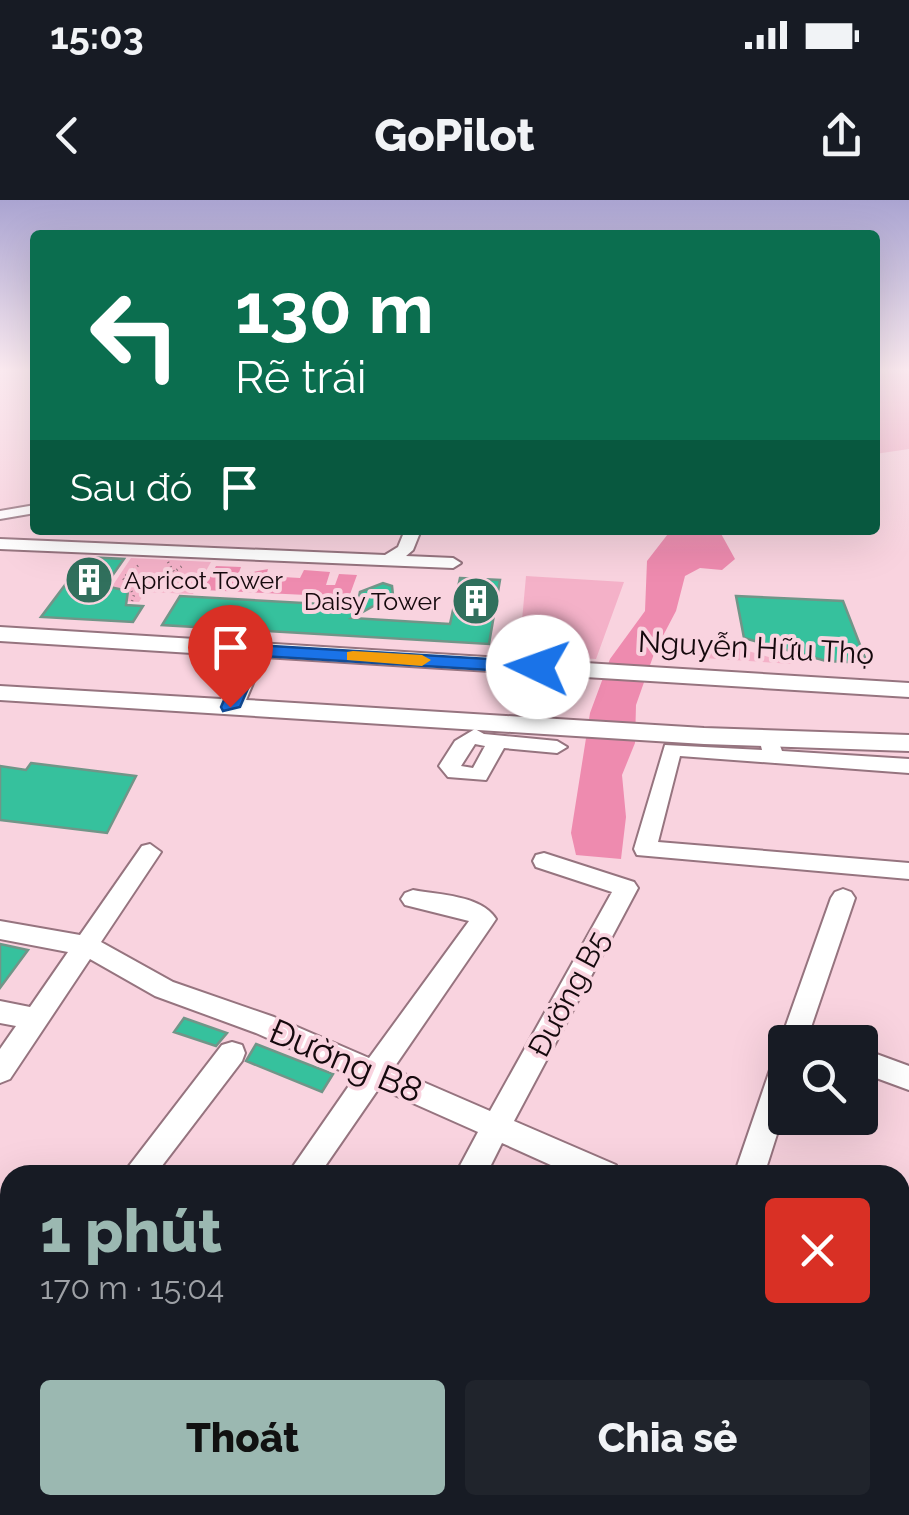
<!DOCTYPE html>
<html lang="vi">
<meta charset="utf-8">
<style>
body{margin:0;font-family:Raleway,sans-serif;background:#20242c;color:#f1f3f6;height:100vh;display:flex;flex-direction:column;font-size:38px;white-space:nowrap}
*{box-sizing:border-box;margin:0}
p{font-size:32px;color:#9ea1a6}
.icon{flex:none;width:55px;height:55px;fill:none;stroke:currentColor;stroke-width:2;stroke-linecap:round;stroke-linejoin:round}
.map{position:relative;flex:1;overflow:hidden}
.sheet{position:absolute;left:0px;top:965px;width:910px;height:350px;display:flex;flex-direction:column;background:#171b24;border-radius:30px 30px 0 0;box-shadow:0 10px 40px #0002}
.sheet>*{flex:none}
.hud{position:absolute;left:30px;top:30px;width:850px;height:305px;border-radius:10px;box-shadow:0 10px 40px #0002;background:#0b6e4f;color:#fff;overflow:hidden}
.controls{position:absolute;left:768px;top:825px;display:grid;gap:20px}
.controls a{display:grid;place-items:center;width:110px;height:110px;border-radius:10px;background:#171b24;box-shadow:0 10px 40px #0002;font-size:50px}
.pin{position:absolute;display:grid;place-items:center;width:85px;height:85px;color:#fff;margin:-102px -42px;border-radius:50% 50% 50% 0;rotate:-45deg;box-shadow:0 0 10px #0007}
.pin .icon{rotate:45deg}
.me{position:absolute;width:110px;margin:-55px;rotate:273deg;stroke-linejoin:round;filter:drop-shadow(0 0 8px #0008)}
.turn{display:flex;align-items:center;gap:35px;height:210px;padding:0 40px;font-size:45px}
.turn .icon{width:130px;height:130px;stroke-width:2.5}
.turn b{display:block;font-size:70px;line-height:85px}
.then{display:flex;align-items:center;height:95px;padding:0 40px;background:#0003;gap:20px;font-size:38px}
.round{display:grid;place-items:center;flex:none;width:105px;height:105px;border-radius:10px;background:#20242c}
.headline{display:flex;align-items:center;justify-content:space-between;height:170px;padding:0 40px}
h1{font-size:60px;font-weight:800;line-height:75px;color:#9bb8b1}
.button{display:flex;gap:20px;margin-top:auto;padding:20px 40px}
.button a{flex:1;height:115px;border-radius:10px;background:#9bb8b1;color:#111;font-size:40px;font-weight:800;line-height:115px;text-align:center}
.button a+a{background:#20242c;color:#f1f3f6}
.status{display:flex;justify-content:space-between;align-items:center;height:70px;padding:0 50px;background:#171b24;direction:ltr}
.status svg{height:28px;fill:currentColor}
header{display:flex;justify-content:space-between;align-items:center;height:130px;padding:0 40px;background:#171b24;font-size:45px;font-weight:800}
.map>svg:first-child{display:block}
.green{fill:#f4b1c8}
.water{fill:#ee8baf}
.building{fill:#36c19d;stroke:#719588;stroke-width:2.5}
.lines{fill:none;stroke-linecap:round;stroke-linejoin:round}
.minor-casing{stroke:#96747f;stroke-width:4}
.major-casing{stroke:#96747f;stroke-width:4}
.path{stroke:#826a72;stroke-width:2.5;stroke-dasharray:1 4;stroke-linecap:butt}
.minor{fill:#fff;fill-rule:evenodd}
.major{fill:#fff;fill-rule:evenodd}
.route{fill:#1a73e8;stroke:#114b97;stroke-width:2.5}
.slow{fill:#f59e0b}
.labels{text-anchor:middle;stroke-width:8;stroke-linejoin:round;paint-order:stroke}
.far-poi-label{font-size:25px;fill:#15090d;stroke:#f9d3df;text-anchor:start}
.street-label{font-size:30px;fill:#15090d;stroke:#f9d3df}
.near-street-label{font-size:35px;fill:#15090d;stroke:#f9d3df}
</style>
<div class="status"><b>15:03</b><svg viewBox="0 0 49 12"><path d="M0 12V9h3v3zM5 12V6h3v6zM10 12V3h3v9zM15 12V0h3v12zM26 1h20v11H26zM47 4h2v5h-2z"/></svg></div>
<header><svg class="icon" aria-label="back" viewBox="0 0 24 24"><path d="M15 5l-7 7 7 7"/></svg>GoPilot<svg class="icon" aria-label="share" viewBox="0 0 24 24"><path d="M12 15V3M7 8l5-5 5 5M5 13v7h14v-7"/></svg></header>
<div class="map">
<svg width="909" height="1315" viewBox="0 0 909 1315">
<rect width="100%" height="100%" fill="#f9d3df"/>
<path class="green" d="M 875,170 L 909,170 L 909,249 L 875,254 Z
M 131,358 L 211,362 L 193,394 L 145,392 L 139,402 L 103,400 Z
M 526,376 L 624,382 L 596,459 L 519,454 Z
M 691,442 L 735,447 L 792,464 L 688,457 Z"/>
<path class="water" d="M 671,330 L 719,330 L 735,359 L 722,370 L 700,368 L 685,376 L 676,411 L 655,451 L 636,505 L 635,543 L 622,575 L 626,617 L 621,659 L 576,655 L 571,633 L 590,513 L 610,459 L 645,411 L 647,361 Z
M 216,366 L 241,367 L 238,375 L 268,369 L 266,376 L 300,378 L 304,370 L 330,372 L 326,385 L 335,385 L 339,374 L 357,375 L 349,397 L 203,390 Z"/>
<path class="building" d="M 86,357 L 124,359 L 105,386 L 128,391 L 126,405 L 143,406 L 133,422 L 41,417 Z
M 460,378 L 500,380 L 489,444 L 162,425 L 180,396 L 357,406 L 360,392 L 383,383 L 392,386 L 393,395 L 352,418 L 450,424 Z
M 736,396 L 843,401 L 867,463 L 826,461 L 744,438 Z
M 31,563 L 136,576 L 107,633 L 0,620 L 0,566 L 26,570 Z
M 0,744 L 28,750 L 0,788 Z
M 184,818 L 227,833 L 216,846 L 174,832 Z
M 256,844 L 333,874 L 322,892 L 246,861 Z"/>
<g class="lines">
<g class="minor-casing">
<path id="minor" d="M 35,305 L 35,313 L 0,319 L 0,311 Z
M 405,330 L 421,330 L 413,350 L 406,356 L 453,358 L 461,363 L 453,368 L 0,349 L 0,339 L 385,355 L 398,347 Z
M 475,529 L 484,534 L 557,541 L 567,547 L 557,553 L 504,548 L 486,580 L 448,577 L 439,566 L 455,541 ZM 475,544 L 485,546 L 473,568 L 461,566 Z
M 770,536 L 777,538 L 782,551 L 909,559 L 909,573 L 680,556 L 658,642 L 909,663 L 909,679 L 637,655 L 634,649 L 665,545 L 762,550 L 760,542 Z
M 150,644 L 161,652 L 101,742 L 173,782 L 274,817 L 369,858 L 469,721 L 405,705 L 401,699 L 405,693 L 413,690 C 439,695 481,695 496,719 L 492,725 L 393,869 L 490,911 L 612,692 L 536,667 L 533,661 L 536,655 L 544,653 L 634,682 L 638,688 L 514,921 L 616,965 L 620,975 L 573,975 L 502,943 L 486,975 L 455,975 L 478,932 L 379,888 L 319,975 L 287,975 L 355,877 L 256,833 L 155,796 L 90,759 L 10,879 L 0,883 L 0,849 L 16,826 L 0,823 L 0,801 L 30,807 L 68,752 L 0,739 L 0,721 L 80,735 L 142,646 Z
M 843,689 L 851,692 L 855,698 L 806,842 L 785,842 L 784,850 L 780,842 L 831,698 L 835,692 Z
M 232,842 L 242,845 L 245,853 L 242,861 L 155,975 L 122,975 L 222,845 Z
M 860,848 L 909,866 L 909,890 L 860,872 Z
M 785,855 L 785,909 L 764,975 L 734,975 L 771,867 L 775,859 Z
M 10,1119 L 10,1162 L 0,1166 L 0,1123 Z
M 900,1152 L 909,1156 L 909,1190 L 900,1186 Z
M 0,1247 L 10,1251 L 10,1291 L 0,1287 Z
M 32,1305 L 79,1305 L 83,1315 L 37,1315 Z
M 612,1305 L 650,1305 L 646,1315 L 608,1315 Z"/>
</g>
<g class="major-casing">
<path id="major" d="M 0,427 L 909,483 L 909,497 L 264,457 L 246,500 L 704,528 L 909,535 L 909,551 L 704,544 L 0,500 L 0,486 L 221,499 L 240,456 L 0,441 Z"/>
</g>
<path class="path" d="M 168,362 L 174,372 L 182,366
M 132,401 L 134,395 L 123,378 L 140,364"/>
<use href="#minor" class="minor"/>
<use href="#major" class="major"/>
</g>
<linearGradient id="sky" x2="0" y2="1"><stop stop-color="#aaa4d1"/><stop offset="0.48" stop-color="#fcebf1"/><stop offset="1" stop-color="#fcebf1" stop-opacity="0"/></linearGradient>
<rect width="909" height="354" fill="url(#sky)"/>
<path class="route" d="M 255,445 L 538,462 L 547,467 L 538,473 L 262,456 L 240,507 L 223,511 L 221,507 L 246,450 Z"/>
<path class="slow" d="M 353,451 L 422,455 L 431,460 L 422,466 L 347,460 L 347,452 Z"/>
<defs>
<g id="building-disc" transform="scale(2.5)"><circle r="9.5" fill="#31705d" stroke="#f9d3df"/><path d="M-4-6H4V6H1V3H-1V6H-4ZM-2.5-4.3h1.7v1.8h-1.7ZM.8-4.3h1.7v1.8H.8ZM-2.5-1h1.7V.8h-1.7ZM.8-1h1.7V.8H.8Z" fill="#fff"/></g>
</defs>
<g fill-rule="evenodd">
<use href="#building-disc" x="89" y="380"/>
<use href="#building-disc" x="476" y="401"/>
</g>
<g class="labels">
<g class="far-poi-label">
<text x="124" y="389">Apricot Tower</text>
<text x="441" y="410" text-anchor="end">Daisy Tower</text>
</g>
<g class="street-label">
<text transform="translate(756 448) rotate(3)" y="10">Nguyễn Hữu Thọ</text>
<text transform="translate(569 794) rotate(-62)" y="10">Đường B5</text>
</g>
<g class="near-street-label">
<text transform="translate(346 861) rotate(23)" y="12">Đường B8</text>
</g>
</g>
</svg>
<div class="controls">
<a><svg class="icon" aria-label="search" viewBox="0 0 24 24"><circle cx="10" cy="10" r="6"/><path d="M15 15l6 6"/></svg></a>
</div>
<div class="pin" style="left:230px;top:507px;background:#d93025"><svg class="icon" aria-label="arrive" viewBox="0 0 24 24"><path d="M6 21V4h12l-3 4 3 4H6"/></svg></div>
<svg class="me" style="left:538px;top:467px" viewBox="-20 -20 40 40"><circle r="19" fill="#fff"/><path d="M0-13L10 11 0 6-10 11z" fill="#1a73e8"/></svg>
<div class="hud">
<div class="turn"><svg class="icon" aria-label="left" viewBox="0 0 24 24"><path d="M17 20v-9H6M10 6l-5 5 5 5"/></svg><div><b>130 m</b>Rẽ trái</div></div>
<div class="then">Sau đó<svg class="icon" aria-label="arrive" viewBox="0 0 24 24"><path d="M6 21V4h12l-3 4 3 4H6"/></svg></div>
</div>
<section class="sheet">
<div class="headline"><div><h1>1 phút</h1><p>170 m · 15:04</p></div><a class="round" style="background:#d93025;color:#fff"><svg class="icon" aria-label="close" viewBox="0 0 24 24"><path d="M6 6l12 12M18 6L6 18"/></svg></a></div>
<div class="button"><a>Thoát</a><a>Chia sẻ</a></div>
</section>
</div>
